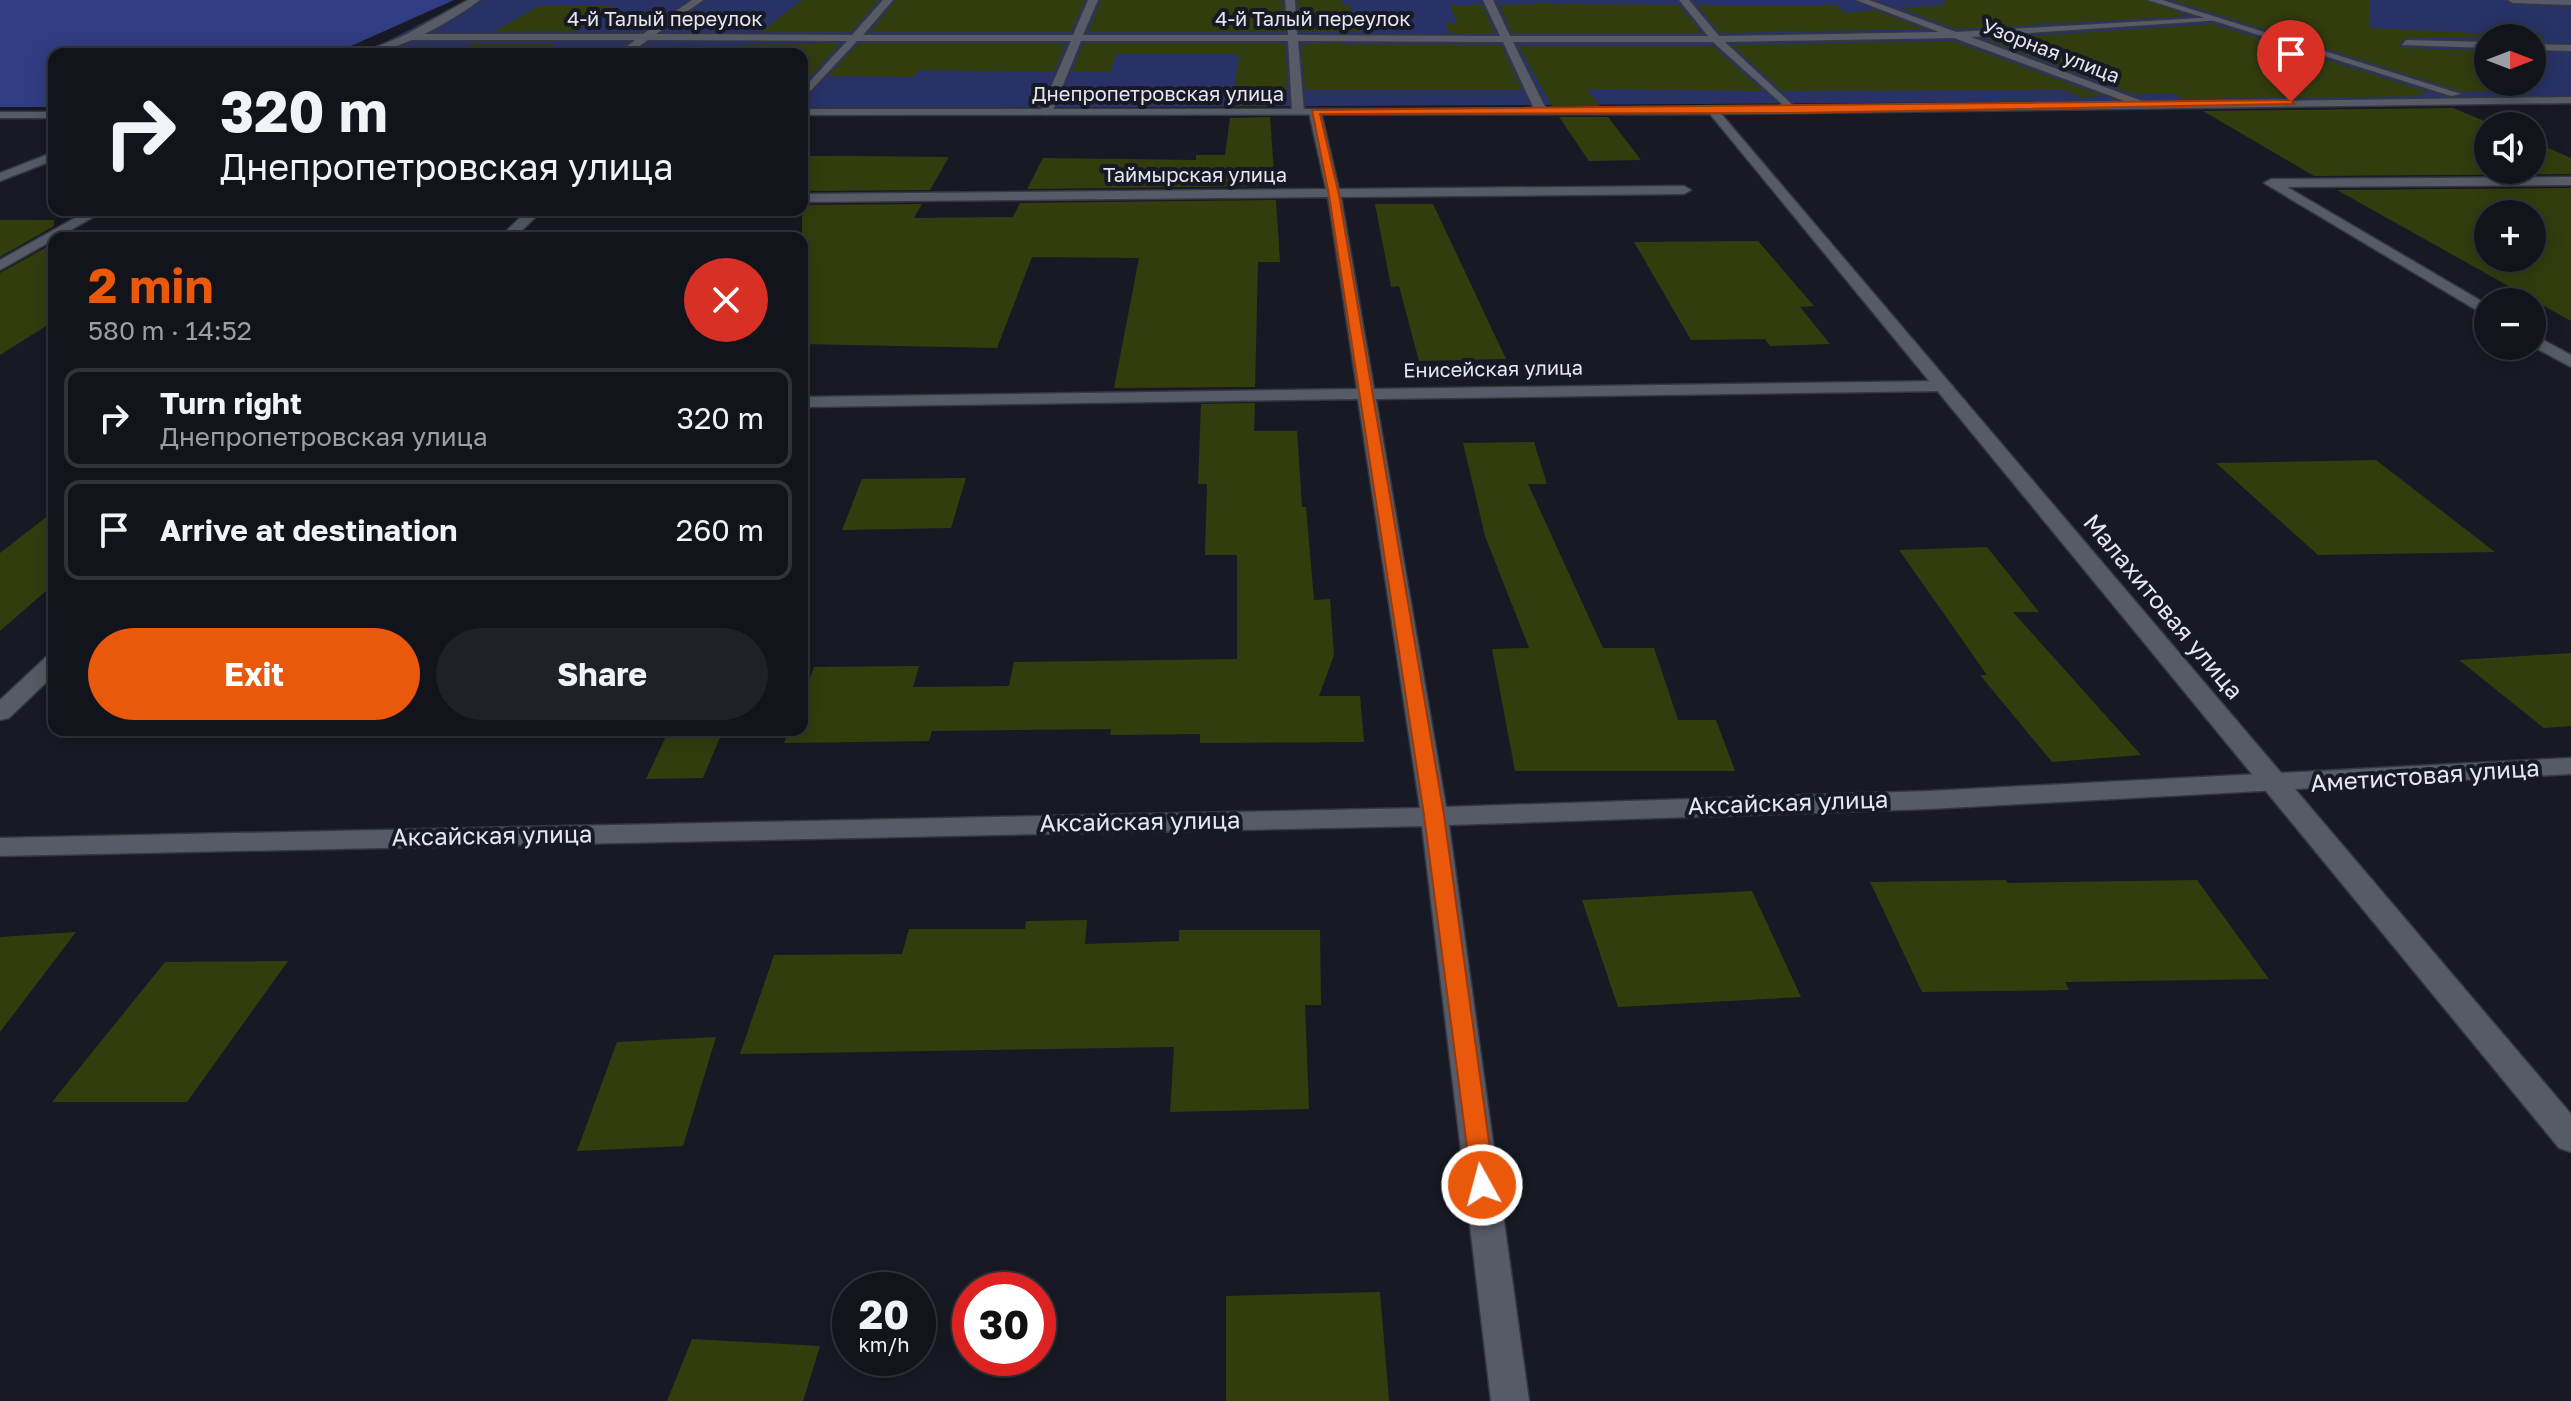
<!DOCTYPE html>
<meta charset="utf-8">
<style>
body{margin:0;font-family:"Golos Text",sans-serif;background:#1e2128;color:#f1f3f6;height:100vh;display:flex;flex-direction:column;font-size:30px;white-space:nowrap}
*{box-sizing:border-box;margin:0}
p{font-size:26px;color:#9c9ea3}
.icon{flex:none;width:44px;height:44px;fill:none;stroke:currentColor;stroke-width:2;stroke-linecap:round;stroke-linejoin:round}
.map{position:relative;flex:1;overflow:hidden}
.details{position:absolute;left:48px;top:232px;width:760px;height:504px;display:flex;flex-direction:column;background:#11141b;border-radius:16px;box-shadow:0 4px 20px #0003,0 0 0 2px #30333a}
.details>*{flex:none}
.guide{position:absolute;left:48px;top:48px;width:760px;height:168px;border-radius:16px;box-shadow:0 4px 20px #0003,0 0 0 2px #30333a;background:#11141b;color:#f1f3f6;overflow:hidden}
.needle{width:52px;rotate:90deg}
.tools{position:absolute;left:2474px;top:24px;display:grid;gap:16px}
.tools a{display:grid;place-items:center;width:72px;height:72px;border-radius:50%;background:#11141b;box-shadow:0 4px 20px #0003,0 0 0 2px #30333a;font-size:40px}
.speed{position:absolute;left:832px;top:1272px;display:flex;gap:16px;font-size:40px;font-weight:700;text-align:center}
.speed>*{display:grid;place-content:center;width:104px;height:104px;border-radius:50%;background:#11141b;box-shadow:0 4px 20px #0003,0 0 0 2px #30333a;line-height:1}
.speed small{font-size:20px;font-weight:400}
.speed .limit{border:12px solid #d22;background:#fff;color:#111}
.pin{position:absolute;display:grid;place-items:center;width:68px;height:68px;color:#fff;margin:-82px -34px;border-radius:50% 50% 50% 0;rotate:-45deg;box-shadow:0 0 8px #0007}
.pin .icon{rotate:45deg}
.me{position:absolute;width:88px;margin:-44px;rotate:353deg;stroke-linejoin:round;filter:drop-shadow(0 0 6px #0008)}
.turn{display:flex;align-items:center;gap:28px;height:168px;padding:0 40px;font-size:36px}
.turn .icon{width:104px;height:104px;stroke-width:2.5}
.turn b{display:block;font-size:56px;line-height:68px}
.round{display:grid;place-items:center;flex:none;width:84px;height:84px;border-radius:42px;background:#1e2128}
.head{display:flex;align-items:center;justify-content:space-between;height:136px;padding:0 40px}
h1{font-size:48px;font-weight:700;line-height:60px;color:#ea580c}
.action{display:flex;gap:16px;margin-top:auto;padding:16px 40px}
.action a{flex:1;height:92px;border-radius:48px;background:#ea580c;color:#fff;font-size:32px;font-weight:700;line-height:92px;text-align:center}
.action a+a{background:#1e2128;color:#f1f3f6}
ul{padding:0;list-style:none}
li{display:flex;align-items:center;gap:24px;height:100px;margin:0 16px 12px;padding:0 24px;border:4px solid #30333a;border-radius:16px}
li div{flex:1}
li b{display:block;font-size:30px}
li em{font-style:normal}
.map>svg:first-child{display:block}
.green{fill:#283266;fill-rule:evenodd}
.forest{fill:#313d82}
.building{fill:#323d0e;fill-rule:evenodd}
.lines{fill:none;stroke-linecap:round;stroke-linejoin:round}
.lane-casing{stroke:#36373f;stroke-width:3}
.street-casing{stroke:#36373f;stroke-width:3}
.secondary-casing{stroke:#36373f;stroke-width:3}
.lane{fill:#575b67;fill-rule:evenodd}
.street{fill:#575b67;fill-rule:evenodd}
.secondary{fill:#575b67;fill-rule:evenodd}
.route{fill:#ea580c;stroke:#983908;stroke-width:2}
.labels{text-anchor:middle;stroke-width:8;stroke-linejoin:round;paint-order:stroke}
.far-street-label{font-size:20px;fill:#e5e7ef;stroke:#171a24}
.street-label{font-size:24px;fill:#e5e7ef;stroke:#171a24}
</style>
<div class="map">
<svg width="2571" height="1401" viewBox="0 0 2571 1401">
<rect width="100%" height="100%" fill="#171a24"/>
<path class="green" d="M 466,0 L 2571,0 L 2571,99 L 802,109 L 802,54 L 363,54 ZM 2488,38 L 2532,38 L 2532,82 L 2488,82 Z"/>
<path class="forest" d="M 0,0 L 454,0 L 333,54 L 54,54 L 54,107 L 0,107 Z"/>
<path class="building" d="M 802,0 L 879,0 L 851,32 L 761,32 Z
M 896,0 L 1085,0 L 1071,32 L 870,32 Z
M 1101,0 L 1282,0 L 1285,32 L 1088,32 Z
M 1298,0 L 1342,0 L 1343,5 L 1350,5 L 1360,32 L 1300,32 Z
M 1945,0 L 2145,0 L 2188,16 L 1956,29 L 1901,8 L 1944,5 Z
M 2172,0 L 2369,0 L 2370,28 L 2543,36 L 2543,41 L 2532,41 L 2532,38 L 2404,38 L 2399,45 L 2402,48 L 2488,51 L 2488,67 L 2476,68 L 2488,73 L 2488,82 L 2510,82 L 2531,90 L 2463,92 Z
M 1543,4 L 1679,5 L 1702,33 L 1512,33 L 1499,5 Z
M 1450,5 L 1482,5 L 1495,33 L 1449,33 L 1445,23 L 1457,23 Z
M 1697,5 L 1836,5 L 1846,13 L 1875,10 L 1924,29 L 1720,33 Z
M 539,6 L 615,6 L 576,31 L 495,31 Z
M 2213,24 L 2431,93 L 2418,93 L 2425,96 L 2183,99 L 2174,94 L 2133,94 L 1985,39 Z
M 1953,41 L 2103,96 L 2082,98 L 2064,90 L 1782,91 L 1732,45 Z
M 474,43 L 558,43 L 543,52 L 459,52 Z
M 746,44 L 840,44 L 811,76 L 802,76 L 802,54 L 744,54 L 754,45 L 744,45 Z
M 858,44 L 1066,44 L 1054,72 L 919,70 L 913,77 L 828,76 Z
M 1083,44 L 1285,44 L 1288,90 L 1268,90 L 1269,106 L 1232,106 L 1239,57 L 1233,54 L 1116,54 L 1110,72 L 1072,72 Z
M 1301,44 L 1501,45 L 1522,90 L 1305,90 Z
M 1518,45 L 1712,45 L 1763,91 L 1587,89 L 1600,106 L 1552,106 Z
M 2453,108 L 2496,126 L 2488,126 L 2488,170 L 2532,170 L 2532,141 L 2571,158 L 2571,174 L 2314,176 L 2203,111 Z
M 1270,117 L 1275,186 L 1027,189 L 1043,158 L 1196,160 L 1196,155 L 1225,155 L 1230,118 Z
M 1559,117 L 1608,117 L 1641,160 L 1589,161 Z
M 802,156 L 851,156 L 949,157 L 930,190 L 802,191 Z
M 2571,188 L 2571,321 L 2337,190 ZM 2488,214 L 2532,214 L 2532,258 L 2488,258 Z
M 1276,200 L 1280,262 L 1258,262 L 1255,387 L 1114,388 L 1139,258 L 1032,257 L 997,348 L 802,344 L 802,205 L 922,204 L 914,218 L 1013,217 L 1020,203 Z
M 1375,204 L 1433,204 L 1506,359 L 1419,361 L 1399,286 L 1391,287 Z
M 0,220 L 54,220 L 54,226 L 0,257 Z
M 1758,241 L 1814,306 L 1800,307 L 1830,344 L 1770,346 L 1765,339 L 1691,340 L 1634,242 Z
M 54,243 L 54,321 L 0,355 L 0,273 Z
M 1255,403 L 1254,431 L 1297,431 L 1302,507 L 1306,507 L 1314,600 L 1330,599 L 1334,655 L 1319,696 L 1360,696 L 1364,742 L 1200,743 L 1200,734 L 1110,735 L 1111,729 L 932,731 L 929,741 L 784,743 L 789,730 L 802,730 L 802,698 L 814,667 L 919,666 L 913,687 L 1009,686 L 1014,662 L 1237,659 L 1237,555 L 1205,555 L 1207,484 L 1198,484 L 1201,404 Z
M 1534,442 L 1547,484 L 1528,484 L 1603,648 L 1654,648 L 1678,720 L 1716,720 L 1735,771 L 1515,771 L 1492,649 L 1529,648 L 1485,536 L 1463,443 Z
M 2376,460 L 2495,552 L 2318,555 L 2216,463 Z
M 966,478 L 951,528 L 842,530 L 862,479 Z
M 54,511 L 54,584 L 0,631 L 0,553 Z
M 1987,547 L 2039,612 L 2013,612 L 2141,755 L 2052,762 L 1980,675 L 1987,675 L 1899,550 Z
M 2571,653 L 2571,726 L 2544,728 L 2459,660 Z
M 669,730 L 723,730 L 703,778 L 646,779 Z
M 2006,880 L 2008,883 L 2197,880 L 2269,979 L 2065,982 L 2069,990 L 1922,992 L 1870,882 Z
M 1752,891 L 1801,997 L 1618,1007 L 1582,900 Z
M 1087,920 L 1085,944 L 1179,941 L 1179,930 L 1320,930 L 1321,1005 L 1305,1005 L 1309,1109 L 1170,1112 L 1174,1047 L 740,1054 L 774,955 L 902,954 L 909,929 L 1025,929 L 1026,921 Z
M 76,932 L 0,1032 L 0,937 Z
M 288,961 L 187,1102 L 52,1102 L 165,962 Z
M 716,1037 L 683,1146 L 577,1151 L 617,1042 Z
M 1380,1292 L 1389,1401 L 1226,1401 L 1226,1296 Z
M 692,1339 L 820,1346 L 803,1401 L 667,1401 Z"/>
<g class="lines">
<g class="lane-casing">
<path id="lane" d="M 692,0 L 703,0 L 656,34 L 852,35 L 883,0 L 893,0 L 863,35 L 1073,35 L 1088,0 L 1098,0 L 1083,35 L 1288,35 L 1285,0 L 1295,0 L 1297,35 L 1500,36 L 1483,0 L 1493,0 L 1510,36 L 1708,36 L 1679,0 L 1689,0 L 1719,36 L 1939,32 L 1856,0 L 1869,0 L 1956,32 L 2217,17 L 2222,20 L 1971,37 L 2142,101 L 2138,106 L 1954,38 L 1725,42 L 1796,108 L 1792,113 L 1713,42 L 1513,42 L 1547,111 L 1541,114 L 1535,111 L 1503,42 L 1298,41 L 1304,111 L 1298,114 L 1292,111 L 1288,41 L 1081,41 L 1052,112 L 1046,115 L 1040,112 L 1071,41 L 857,41 L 802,100 L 802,90 L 847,41 L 648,40 L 629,54 L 617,54 L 635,40 L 409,40 L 404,37 L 409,34 L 643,34 Z
M 2508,0 L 2571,0 L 2571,5 L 2513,3 Z
M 2406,40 L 2488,42 L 2488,48 L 2402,45 Z
M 2532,44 L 2571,45 L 2571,51 L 2532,50 Z"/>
</g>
<g class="street-casing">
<path id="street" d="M 2148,0 L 2162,0 L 2461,94 L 2451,96 Z
M 2571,97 L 2571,103 L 1713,114 L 1707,111 L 1713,108 Z
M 1315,109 L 1321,112 L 1339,189 L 1684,186 L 1691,190 L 1684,194 L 1341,197 L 1374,389 L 1944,381 L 1953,386 L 1944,391 L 1376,399 L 1446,807 L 1929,791 L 2571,758 L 2571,774 L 1929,809 L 1449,825 L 1529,1401 L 1491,1401 L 1422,826 L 0,856 L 0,838 L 1420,808 L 1358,399 L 802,407 L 802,397 L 1357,389 L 1328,197 L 802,202 L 802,194 L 1326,189 L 1309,112 Z
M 2571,177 L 2571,185 L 2287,187 L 2488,305 L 2488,317 L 2264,183 L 2271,179 Z
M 89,210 L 106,210 L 0,270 L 0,260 Z
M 528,210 L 543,210 L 514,238 L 499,238 Z
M 2532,334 L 2571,355 L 2571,367 L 2532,346 Z
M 54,655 L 54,675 L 9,718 L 0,720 L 0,700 L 46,657 Z"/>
</g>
<g class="secondary-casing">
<path id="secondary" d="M 468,0 L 480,0 C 453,21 394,54 360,54 L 405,35 Z
M 802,109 L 1717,109 L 2571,1114 L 2571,1152 L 2559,1148 L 1710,114 L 802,115 Z
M 0,112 L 54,112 L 54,118 L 0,118 Z
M 54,152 L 54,160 L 0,181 L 0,173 Z"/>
</g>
<use href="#lane" class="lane"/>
<use href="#street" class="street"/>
<use href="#secondary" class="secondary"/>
</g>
<path class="route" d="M 2291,100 L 2294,104 L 1792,113 L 1320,114 L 1339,195 L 1444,815 L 1495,1185 L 1491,1193 L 1482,1196 L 1473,1193 L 1424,815 L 1329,195 L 1312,110 Z"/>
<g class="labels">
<g class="far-street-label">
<text x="665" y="26">4-й Талый переулок</text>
<text x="1313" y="26">4-й Талый переулок</text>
<text transform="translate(2051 51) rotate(21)" y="7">Узорная улица</text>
<text x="1158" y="101">Днепропетровская улица</text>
<text x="1195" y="182">Таймырская улица</text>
<text transform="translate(1493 369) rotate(-1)" y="7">Енисейская улица</text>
</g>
<g class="street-label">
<text transform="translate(2163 607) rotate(50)" y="8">Малахитовая улица</text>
<text transform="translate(2425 776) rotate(-4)" y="8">Аметистовая улица</text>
<text transform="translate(1788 803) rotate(-2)" y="8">Аксайская улица</text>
<text transform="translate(1140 822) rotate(-1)" y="8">Аксайская улица</text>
<text transform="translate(492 836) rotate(-1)" y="8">Аксайская улица</text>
</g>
</g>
</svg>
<div class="tools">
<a><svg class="needle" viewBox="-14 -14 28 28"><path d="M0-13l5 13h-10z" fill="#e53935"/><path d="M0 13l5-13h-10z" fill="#9c9ea3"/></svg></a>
<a><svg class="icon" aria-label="sound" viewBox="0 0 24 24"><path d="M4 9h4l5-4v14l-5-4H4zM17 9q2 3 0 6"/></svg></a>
<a>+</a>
<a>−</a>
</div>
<div class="speed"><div>20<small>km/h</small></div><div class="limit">30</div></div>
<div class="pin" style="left:2291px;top:102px;background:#d93025"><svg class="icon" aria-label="arrive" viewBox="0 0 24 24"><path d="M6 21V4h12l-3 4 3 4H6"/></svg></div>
<svg class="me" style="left:1482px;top:1185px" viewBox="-20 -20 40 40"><circle r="17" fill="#ea580c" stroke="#fff" stroke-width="3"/><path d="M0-11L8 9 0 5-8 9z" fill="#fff"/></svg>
<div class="guide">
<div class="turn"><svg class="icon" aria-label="right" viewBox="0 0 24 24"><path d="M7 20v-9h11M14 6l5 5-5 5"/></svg><div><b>320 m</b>Днепропетровская улица</div></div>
</div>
<section class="details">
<div class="head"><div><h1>2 min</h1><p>580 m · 14:52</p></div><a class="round" style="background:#d93025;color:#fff"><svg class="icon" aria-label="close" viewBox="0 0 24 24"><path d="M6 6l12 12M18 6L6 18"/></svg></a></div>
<ul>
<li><svg class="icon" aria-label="right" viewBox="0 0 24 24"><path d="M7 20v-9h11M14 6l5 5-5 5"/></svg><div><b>Turn right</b><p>Днепропетровская улица</p></div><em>320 m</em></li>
<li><svg class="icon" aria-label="arrive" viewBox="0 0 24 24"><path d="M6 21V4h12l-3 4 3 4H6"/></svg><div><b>Arrive at destination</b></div><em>260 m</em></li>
</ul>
<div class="action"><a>Exit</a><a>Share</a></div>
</section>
</div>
